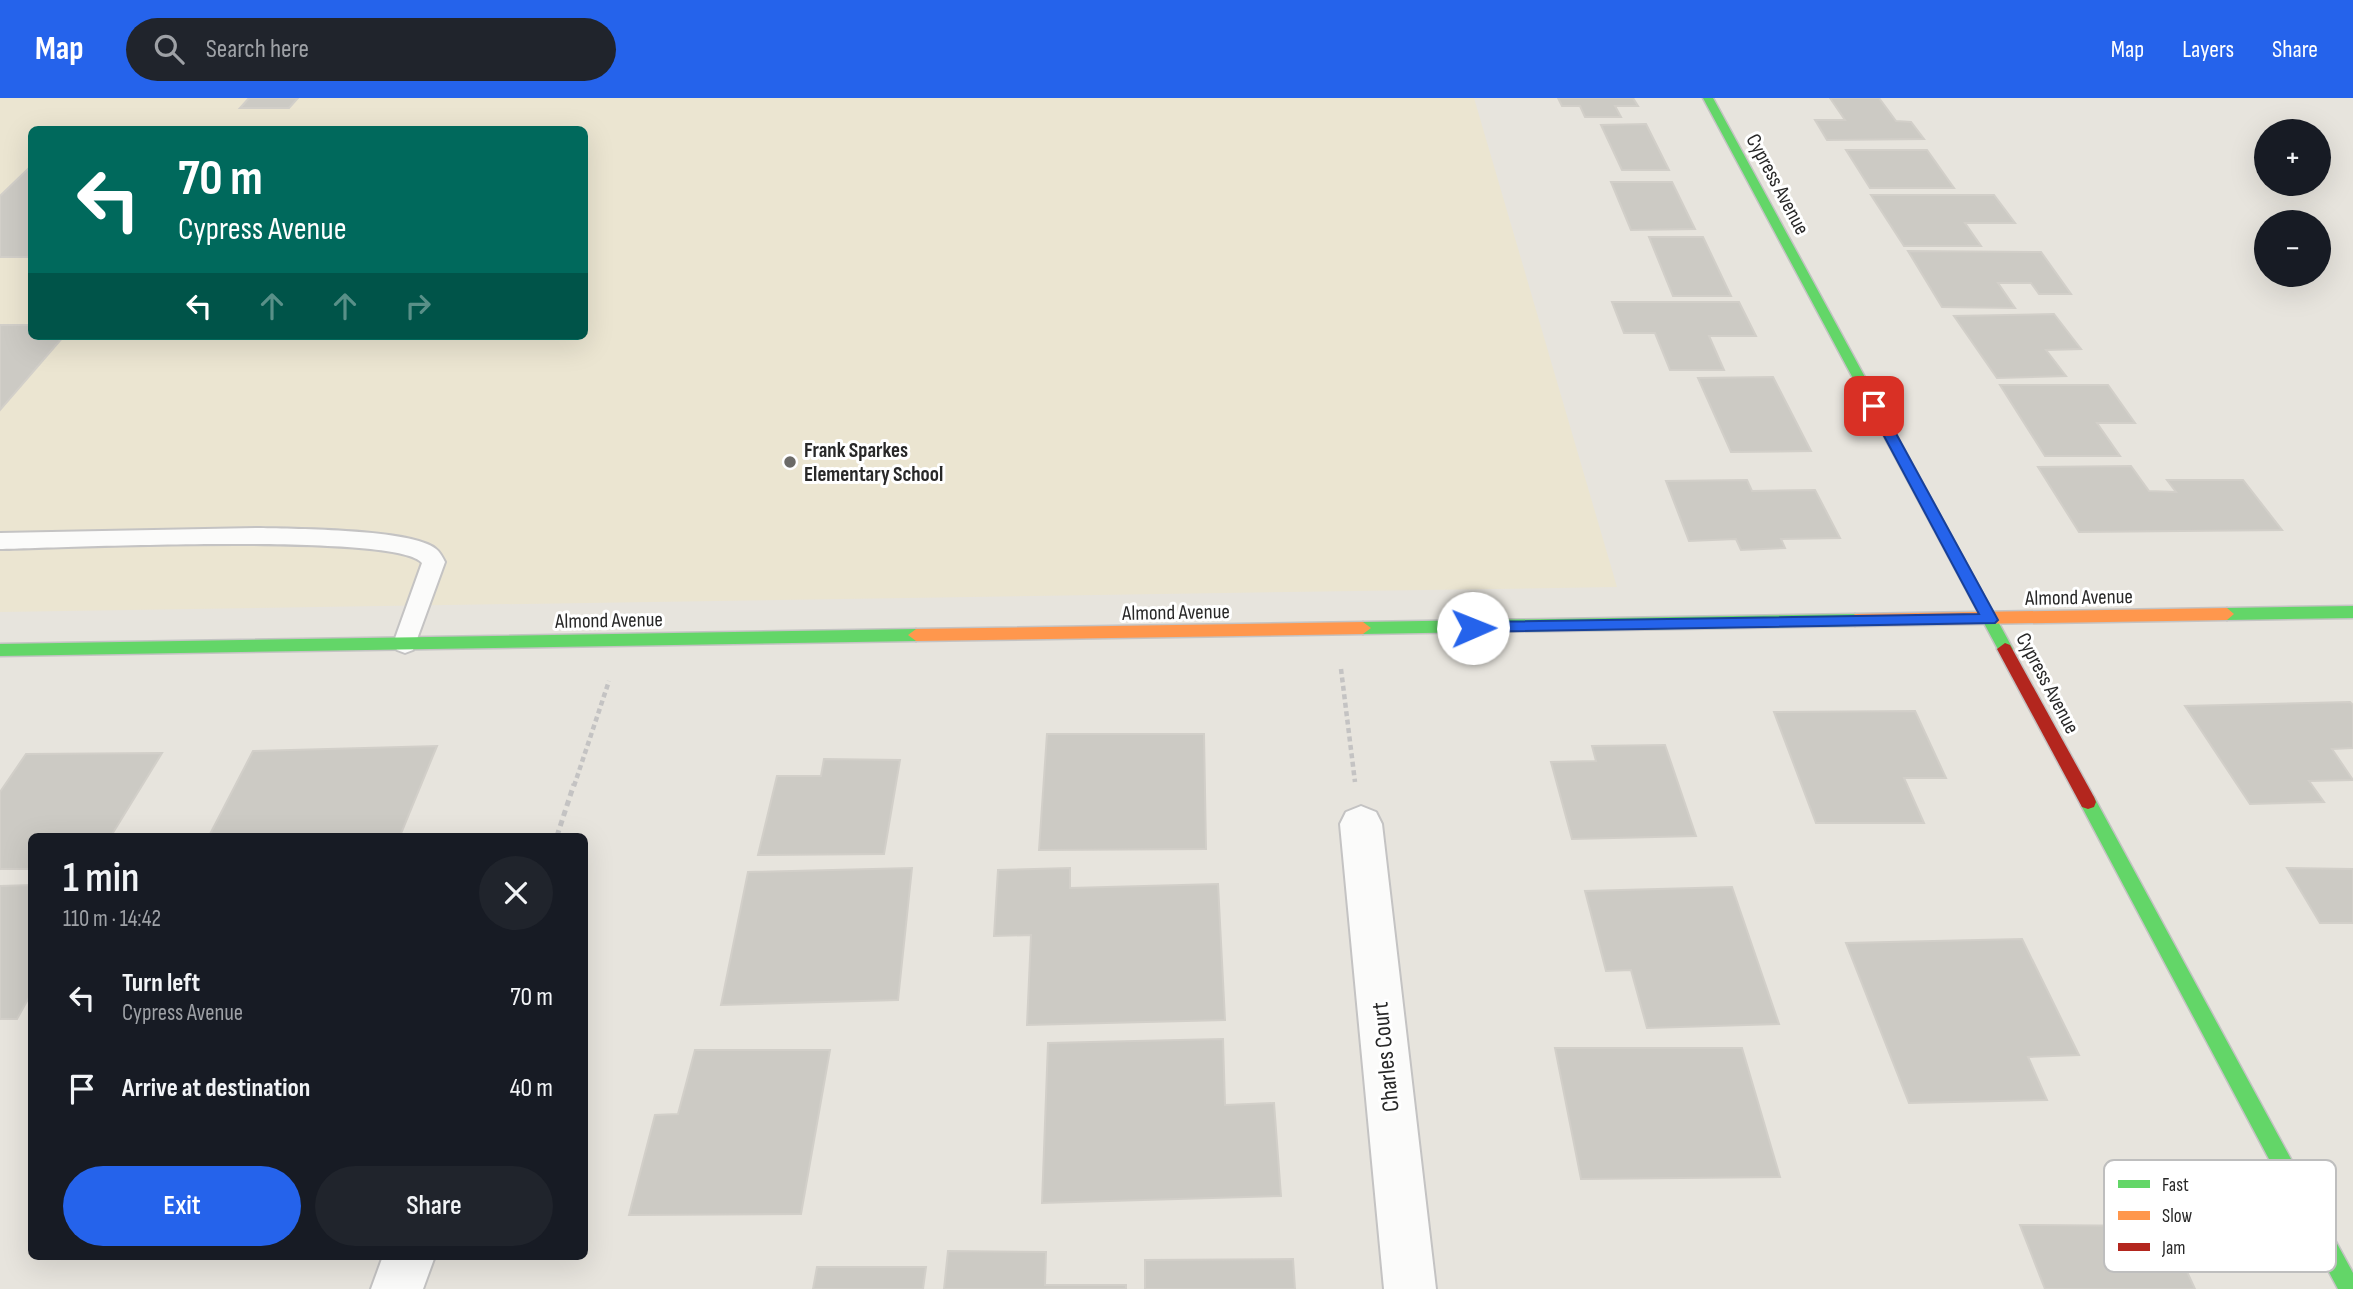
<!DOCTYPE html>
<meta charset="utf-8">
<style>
body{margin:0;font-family:"Sofia Sans Condensed",sans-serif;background:#20242c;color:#f1f3f6;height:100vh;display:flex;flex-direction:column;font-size:26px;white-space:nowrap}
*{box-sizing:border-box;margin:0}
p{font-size:23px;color:#9ea1a6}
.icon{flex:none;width:38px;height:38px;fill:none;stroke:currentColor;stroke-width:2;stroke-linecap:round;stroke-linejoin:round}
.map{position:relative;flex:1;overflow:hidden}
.side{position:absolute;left:28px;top:735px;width:560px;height:427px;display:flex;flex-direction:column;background:#171b24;border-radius:10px;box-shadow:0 7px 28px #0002}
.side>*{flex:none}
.banner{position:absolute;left:28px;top:28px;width:560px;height:214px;border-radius:10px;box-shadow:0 7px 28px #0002;background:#00695c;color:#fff;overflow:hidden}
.fabs{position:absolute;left:2254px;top:21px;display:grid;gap:14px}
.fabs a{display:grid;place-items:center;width:77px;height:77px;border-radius:50%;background:#171b24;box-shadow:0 7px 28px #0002;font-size:35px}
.pin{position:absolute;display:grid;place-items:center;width:60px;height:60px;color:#fff;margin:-30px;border-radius:14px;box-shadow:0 4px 10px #0006}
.me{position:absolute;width:77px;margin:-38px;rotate:89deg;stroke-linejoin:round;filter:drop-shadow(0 0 5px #0008)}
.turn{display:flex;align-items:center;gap:24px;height:147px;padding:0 35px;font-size:32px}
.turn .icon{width:91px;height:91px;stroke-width:2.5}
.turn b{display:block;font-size:49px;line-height:60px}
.lanes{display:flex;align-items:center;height:66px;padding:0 35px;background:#0003;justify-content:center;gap:35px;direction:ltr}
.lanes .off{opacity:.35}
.round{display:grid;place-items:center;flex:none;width:74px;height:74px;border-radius:37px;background:#20242c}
.headline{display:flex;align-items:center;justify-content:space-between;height:119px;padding:0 35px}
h1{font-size:42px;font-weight:600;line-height:52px}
.primary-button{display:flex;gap:14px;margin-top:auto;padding:14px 35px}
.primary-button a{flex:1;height:80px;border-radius:42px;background:#2563eb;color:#fff;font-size:28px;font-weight:600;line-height:80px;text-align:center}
.primary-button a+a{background:#20242c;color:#f1f3f6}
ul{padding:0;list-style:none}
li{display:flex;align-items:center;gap:21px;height:91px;padding:0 35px}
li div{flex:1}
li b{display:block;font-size:26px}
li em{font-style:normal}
header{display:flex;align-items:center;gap:42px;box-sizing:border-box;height:98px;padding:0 35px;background:#2563eb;color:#fff}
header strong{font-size:33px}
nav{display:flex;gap:38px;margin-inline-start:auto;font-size:24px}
.search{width:490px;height:63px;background:#20242c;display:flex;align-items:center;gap:18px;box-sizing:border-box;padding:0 24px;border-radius:38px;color:#9ea1a6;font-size:26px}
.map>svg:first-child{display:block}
.education{fill:#ebe5d1;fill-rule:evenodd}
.building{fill:#cccac4;stroke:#d2cfc9;stroke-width:2}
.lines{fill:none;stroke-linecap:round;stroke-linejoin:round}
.lane-casing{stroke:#c4c3c3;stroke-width:4}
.street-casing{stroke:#c4c3c3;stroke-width:4}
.fast-casing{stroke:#c4c3c3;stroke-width:3}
.slow-casing{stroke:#c4c3c3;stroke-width:3}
.jam-casing{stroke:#c4c3c3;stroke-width:3}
.path-far1{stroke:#c4c3c3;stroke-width:4.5;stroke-dasharray:5 3.5;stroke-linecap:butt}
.path{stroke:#c4c3c3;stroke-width:5;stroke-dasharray:6 4.5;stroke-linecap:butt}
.lane{fill:#fbfbfa;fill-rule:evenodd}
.street{fill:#fbfbfa;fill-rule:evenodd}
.fast{fill:#63d668;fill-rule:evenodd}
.slow{fill:#ff974d;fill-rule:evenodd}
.jam{fill:#b3261e;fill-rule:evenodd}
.route{fill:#2563eb;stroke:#184099;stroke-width:2}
.poi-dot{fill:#6b6a67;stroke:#fff;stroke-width:2.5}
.labels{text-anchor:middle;stroke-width:6;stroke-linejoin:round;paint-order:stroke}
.street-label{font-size:21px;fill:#282828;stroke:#fff}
.poi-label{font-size:21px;font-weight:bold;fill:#282828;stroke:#fff;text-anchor:start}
.near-street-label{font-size:24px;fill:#282828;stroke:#fff}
.key{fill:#fff;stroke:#bebebe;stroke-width:2}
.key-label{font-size:19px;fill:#282828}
</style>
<header>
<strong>Map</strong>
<div class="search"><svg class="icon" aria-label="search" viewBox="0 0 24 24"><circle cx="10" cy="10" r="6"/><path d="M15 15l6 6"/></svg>Search here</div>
<nav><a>Map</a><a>Layers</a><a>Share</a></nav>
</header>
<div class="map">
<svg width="2353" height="1191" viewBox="0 0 2353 1191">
<rect width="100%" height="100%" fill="#e7e4dd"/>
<path class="education" d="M 0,0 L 1474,0 L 1617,489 L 0,514 ZM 32,32 L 584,32 L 584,238 L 32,238 Z"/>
<path class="building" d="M 249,0 L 298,0 L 289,10 L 240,10 Z
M 1558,0 L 1633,0 L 1638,8 L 1615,8 L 1621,19 L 1585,19 L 1580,8 L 1562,8 Z
M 1830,0 L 1879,0 L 1896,23 L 1911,24 L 1924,41 L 1827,42 L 1815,22 L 1845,22 Z
M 1646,26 L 1669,72 L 1622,72 L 1601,27 Z
M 1846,52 L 1927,52 L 1954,90 L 1870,90 Z
M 32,67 L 32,159 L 0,159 L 0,98 Z
M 1611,84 L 1672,84 L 1695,131 L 1631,132 Z
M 1871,97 L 1994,97 L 2015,125 L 1965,125 L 1981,148 L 1904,148 Z
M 1649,139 L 1703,139 L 1731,198 L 1673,198 Z
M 1908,153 L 2041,154 L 2071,196 L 2039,196 L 2031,185 L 1998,185 L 2015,210 L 1942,209 Z
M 1612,204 L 1739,204 L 1756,238 L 1709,238 L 1724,272 L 1670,272 L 1655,235 L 1624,235 Z
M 2054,216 L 2081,251 L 2046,252 L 2066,278 L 1997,280 L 1954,218 Z
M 0,227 L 32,227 L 32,238 L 64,238 L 0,312 Z
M 1773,279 L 1811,353 L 1731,354 L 1698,280 Z
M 2000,287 L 2108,287 L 2135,325 L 2097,325 L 2120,358 L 2045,358 Z
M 2131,368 L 2149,393 L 2176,394 L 2167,382 L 2243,382 L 2282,432 L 2079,434 L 2038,369 Z
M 1747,382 L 1752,393 L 1815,392 L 1840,440 L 1781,441 L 1785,450 L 1741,452 L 1736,441 L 1689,443 L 1666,383 Z
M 2350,604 L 2353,607 L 2353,650 L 2332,651 L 2353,682 L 2309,683 L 2324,704 L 2250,706 L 2185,608 Z
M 1915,613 L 1946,680 L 1904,680 L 1924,725 L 1816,725 L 1774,614 Z
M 1047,636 L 1204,636 L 1206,751 L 1039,752 Z
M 1665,647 L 1696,738 L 1572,741 L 1551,664 L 1596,663 L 1592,648 Z
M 437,648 L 400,738 L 209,738 L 253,653 Z
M 162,655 L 111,738 L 32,738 L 32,771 L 0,771 L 0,694 L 26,656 Z
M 824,661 L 900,662 L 884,756 L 758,757 L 777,678 L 821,678 Z
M 912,770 L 898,902 L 721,907 L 748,774 Z
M 1070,770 L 1070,790 L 1218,786 L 1225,922 L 1027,927 L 1031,837 L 994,838 L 998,772 Z
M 2287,770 L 2353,771 L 2353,825 L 2320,825 Z
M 32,787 L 32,894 L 17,921 L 0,921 L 0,788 Z
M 1732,789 L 1779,926 L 1647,930 L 1631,872 L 1606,873 L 1585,793 Z
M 2022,841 L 2079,957 L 2028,959 L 2047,1002 L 1909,1005 L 1846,845 Z
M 1223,941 L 1225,1007 L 1274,1005 L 1281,1098 L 1042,1105 L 1048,945 Z
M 1555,950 L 1742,950 L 1780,1079 L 1581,1081 Z
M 695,952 L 830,952 L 801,1116 L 629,1117 L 655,1017 L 678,1016 Z
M 2020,1127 L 2166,1128 L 2195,1191 L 2045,1191 Z
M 948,1153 L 1046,1154 L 1045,1187 L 1126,1187 L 1126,1191 L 944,1191 Z
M 1293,1161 L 1295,1191 L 1145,1191 L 1145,1162 Z
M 817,1169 L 926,1169 L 923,1191 L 813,1191 Z"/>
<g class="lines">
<g class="lane-casing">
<path id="lane" d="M 260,430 C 294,431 413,431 436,451 C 440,454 443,460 445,464 L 413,552 L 405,555 L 397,552 L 393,546 L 422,465 C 398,434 57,450 0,451 L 0,435 Z"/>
</g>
<g class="street-casing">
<path id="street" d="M 1361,708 L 1376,714 L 1382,726 L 1436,1191 L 1384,1191 L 1340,726 L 1346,714 Z
M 383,1158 L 435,1158 L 423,1191 L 371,1191 Z"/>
</g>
<g class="fast-casing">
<path id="fast" d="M 1703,0 L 1713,0 L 2013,551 L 2010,555 L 2000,555 Z
M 2353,508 L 2353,520 L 2227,522 L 2220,516 L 2227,510 Z
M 1855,516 L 1863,522 L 1855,528 L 1363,536 L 1355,530 L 1363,524 Z
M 916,531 L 924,537 L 916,543 L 0,558 L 0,546 Z
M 2088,697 L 2094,699 L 2353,1175 L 2353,1191 L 2338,1191 L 2082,709 L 2080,704 L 2082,699 Z"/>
</g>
<g class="slow-casing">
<path id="slow" d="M 2227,510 L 2234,516 L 2227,522 L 1855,528 L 1847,522 L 1855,516 Z
M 1363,524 L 1371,530 L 1363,536 L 916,543 L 908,537 L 916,531 Z"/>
</g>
<g class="jam-casing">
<path id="jam" d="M 2005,545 L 2010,547 L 2094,699 L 2096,704 L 2094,709 L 2088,711 L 2082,709 L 1997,551 Z"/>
</g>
<path class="path-far1" d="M 1341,571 L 1355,684
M 574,688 L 609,583"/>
<path class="path" d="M 557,738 L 574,686"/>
<use href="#lane" class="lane"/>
<use href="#street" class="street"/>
<use href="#fast" class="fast"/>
<use href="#slow" class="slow"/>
<use href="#jam" class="jam"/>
</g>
<path class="route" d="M 1874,304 L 1881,308 L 1998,522 L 1995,525 L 1467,534 L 1465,530 L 1473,524 L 1979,516 L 1868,308 Z"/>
<circle class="poi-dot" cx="790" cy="364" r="7"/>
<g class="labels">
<g class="street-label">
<text transform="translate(1778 86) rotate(62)" y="7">Cypress Avenue</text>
<text transform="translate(2079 499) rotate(-1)" y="7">Almond Avenue</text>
<text transform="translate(1176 514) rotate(-1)" y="7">Almond Avenue</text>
<text transform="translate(609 522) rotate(-1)" y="7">Almond Avenue</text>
<text transform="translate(2048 585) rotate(62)" y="7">Cypress Avenue</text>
</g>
<g class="poi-label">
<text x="804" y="359">Frank Sparkes<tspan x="804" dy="24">Elementary School</tspan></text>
</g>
<g class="near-street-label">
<text transform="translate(1385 959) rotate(-96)" y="8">Charles Court</text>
</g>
</g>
<rect x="2104" y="1062" width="232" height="112" rx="10" class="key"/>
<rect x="2118" y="1082" width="32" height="8" fill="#63d668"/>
<rect x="2118" y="1113" width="32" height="9" fill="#ff974d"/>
<rect x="2118" y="1145" width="32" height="8" fill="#b3261e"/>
<g class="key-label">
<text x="2162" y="1093">Fast</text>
<text x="2162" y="1124">Slow</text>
<text x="2162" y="1156">Jam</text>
</g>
</svg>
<div class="fabs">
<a>+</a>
<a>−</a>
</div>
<div class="pin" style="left:1874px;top:308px;background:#d93025"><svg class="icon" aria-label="arrive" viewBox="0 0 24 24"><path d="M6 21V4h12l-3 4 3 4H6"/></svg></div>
<svg class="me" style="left:1473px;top:530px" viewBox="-20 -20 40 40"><circle r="19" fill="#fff"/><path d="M0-13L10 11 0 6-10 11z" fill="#2563eb"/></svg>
<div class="banner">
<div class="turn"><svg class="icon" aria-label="left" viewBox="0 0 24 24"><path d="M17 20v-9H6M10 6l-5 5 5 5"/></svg><div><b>70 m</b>Cypress Avenue</div></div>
<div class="lanes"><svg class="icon" aria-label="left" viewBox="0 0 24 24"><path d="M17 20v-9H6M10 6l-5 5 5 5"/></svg><svg class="icon off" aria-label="ahead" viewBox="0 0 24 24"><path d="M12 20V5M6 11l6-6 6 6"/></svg><svg class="icon off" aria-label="ahead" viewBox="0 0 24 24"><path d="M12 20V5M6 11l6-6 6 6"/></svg><svg class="icon off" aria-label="right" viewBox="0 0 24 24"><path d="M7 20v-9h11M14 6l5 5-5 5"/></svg></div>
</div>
<section class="side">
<div class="headline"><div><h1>1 min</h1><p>110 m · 14:42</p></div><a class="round"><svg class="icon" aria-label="close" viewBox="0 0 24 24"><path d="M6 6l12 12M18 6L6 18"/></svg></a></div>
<ul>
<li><svg class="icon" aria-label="left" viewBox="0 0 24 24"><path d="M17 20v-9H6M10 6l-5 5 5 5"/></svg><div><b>Turn left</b><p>Cypress Avenue</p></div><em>70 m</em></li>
<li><svg class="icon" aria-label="arrive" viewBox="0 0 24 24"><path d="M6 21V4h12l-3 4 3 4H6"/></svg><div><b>Arrive at destination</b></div><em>40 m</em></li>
</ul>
<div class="primary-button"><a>Exit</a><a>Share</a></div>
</section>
</div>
